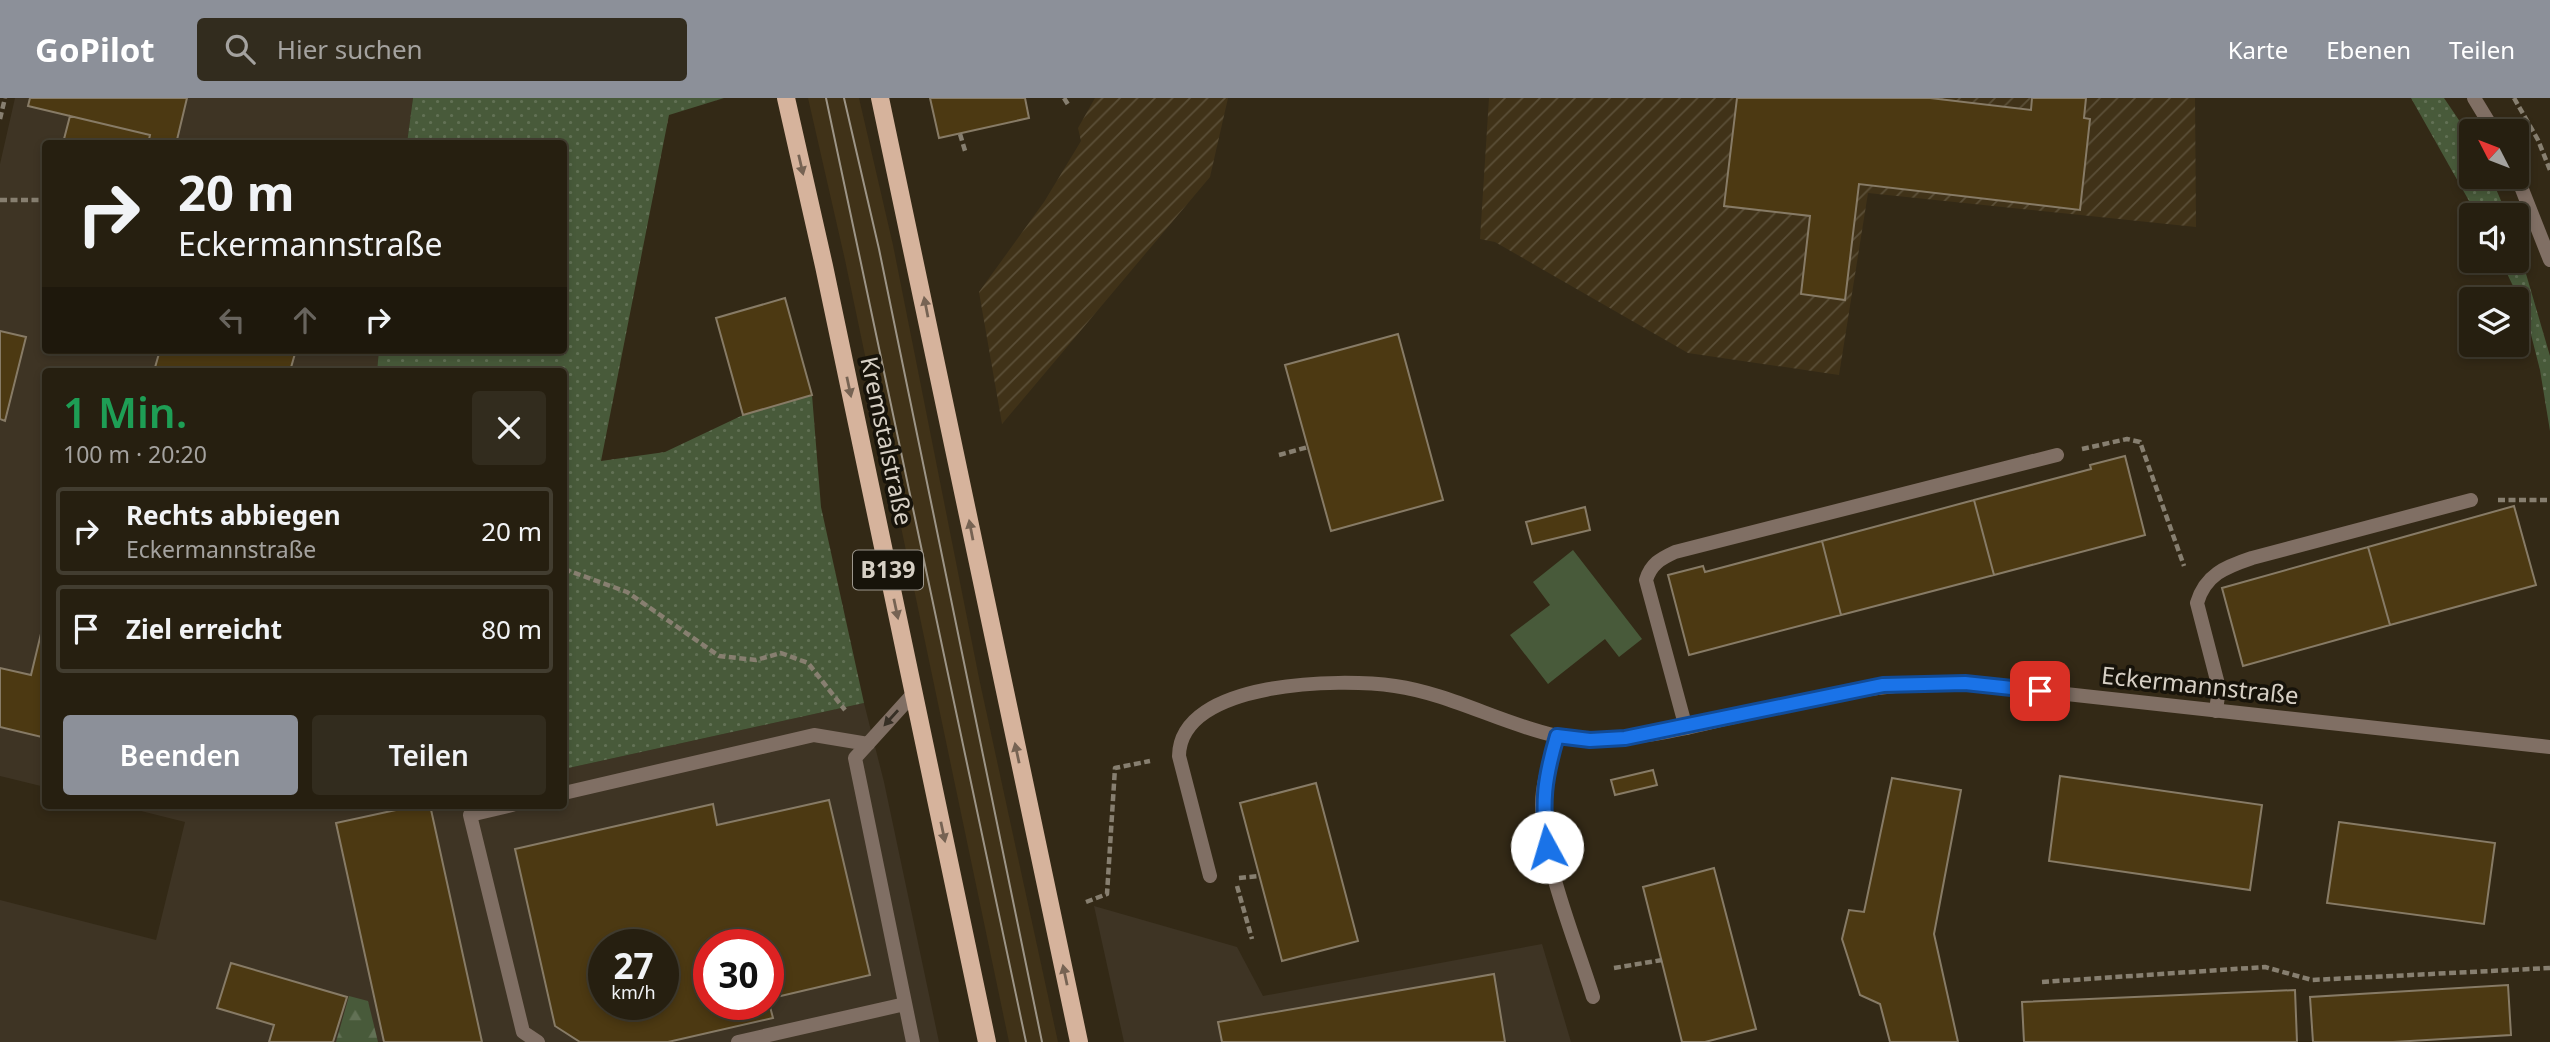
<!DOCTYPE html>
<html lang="de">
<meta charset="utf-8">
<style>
body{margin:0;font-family:"Noto Sans",sans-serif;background:#322c1e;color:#f1f3f6;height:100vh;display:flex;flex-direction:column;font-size:26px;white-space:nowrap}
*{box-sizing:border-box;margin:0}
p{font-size:23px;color:#a4a29f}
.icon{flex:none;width:38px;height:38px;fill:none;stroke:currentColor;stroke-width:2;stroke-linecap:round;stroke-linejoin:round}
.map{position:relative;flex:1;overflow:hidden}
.sheet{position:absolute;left:42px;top:270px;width:525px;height:441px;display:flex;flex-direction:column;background:#261f10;border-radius:7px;box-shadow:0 4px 10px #0003,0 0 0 2px #423d30}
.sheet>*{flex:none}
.top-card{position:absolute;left:42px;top:42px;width:525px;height:214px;border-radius:7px;box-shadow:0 4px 10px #0003,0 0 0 2px #423d30;background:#261f10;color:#f1f3f6;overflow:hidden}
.needle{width:46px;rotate:312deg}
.tools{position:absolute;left:2459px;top:21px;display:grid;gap:14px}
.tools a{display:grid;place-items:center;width:70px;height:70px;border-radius:7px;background:#261f10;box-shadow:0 4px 10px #0003,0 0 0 2px #423d30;font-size:35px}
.speed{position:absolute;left:588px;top:831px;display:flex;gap:14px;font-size:35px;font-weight:700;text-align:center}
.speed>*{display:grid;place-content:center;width:91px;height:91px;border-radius:50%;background:#261f10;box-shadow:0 4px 10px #0003,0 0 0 2px #423d30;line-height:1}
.speed small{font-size:18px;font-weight:400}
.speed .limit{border:10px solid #d22;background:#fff;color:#111}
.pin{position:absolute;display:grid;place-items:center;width:60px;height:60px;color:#fff;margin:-30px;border-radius:14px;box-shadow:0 4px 10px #0006}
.me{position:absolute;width:77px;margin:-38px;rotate:354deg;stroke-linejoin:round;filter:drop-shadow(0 0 5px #0008)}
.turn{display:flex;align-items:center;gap:24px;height:147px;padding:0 21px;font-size:32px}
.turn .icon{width:91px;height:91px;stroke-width:2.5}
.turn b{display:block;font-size:49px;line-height:60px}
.lanes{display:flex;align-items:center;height:66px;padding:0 21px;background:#0003;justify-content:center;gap:35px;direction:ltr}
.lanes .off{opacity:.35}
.round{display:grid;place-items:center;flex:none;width:74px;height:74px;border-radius:7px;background:#322c1e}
.head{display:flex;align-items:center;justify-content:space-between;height:119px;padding:0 21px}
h1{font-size:42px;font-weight:600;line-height:52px;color:#1e9e55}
.cta{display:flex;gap:14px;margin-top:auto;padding:14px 21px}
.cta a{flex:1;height:80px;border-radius:7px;background:#8c9099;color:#fff;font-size:28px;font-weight:600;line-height:80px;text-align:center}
.cta a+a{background:#322c1e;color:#f1f3f6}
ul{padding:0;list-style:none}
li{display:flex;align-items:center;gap:21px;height:88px;margin:0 14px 10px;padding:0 7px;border:4px solid #423d30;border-radius:7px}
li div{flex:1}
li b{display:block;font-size:26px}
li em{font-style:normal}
header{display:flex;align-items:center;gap:42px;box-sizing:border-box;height:98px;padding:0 35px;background:#8c9099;color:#fff}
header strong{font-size:33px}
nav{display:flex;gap:38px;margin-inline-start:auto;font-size:24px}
.search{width:490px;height:63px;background:#322c1e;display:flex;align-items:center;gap:18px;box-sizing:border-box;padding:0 24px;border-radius:7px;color:#a4a29f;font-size:26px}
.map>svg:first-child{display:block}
.commercial{fill:#3e3424;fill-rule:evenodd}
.industrial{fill:url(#industrial-furrows)}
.built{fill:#403218}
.grass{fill:url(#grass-dots)}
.forest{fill:url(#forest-firs)}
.park{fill:#485a3a}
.building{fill:#4c3912;stroke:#877b66;stroke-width:2;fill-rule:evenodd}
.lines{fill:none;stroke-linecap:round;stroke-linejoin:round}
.path{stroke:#877f70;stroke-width:4.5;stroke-dasharray:7 3.5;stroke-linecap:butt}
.lane{stroke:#806f64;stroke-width:14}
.street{stroke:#806f64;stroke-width:14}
.primary{stroke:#d6b39c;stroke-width:18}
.tram{stroke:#9d9587;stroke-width:2}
.oneway{fill:#766353}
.oneway2{fill:#362f25}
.route-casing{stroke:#114b97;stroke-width:18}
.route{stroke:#1a73e8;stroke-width:12}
.labels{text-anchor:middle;stroke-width:7;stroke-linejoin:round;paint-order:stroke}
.shield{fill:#17130a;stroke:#9d978d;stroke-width:2}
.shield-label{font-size:23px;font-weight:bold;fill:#d7d0c5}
.street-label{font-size:24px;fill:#d7d0c5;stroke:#17130a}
</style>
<header>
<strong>GoPilot</strong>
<div class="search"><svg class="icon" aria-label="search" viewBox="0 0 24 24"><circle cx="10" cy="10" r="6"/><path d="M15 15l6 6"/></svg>Hier suchen</div>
<nav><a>Karte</a><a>Ebenen</a><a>Teilen</a></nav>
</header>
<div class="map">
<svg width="2550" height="944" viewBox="0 0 2550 944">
<defs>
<pattern id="industrial-furrows" width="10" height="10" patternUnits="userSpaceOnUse" patternTransform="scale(1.75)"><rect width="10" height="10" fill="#403218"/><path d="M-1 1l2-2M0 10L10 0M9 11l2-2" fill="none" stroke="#5b4f38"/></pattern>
<pattern id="grass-dots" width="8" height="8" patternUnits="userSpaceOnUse" patternTransform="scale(1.75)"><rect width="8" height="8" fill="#485a3a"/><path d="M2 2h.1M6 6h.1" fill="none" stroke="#627155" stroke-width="1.8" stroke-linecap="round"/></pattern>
<pattern id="forest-firs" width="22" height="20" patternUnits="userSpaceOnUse" patternTransform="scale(1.75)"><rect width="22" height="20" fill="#485a3a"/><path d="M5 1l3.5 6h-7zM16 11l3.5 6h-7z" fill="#627155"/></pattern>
</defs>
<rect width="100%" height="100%" fill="#332916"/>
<path class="commercial" d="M 15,0 L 413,0 L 407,45 L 46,46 L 46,252 L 379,252 L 377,273 L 46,273 L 45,689 L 0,678 L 0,66 Z
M 864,605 L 884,684 L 939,944 L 0,944 L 0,802 L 156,842 L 185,724 L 117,707 L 366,707 L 380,711 L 398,707 L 564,707 L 564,671 ZM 604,847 L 663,847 L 663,906 L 604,906 ZM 709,847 L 768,847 L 768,906 L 709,906 Z
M 1094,808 L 1237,849 L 1263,898 L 1542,846 L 1571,944 L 1124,944 Z"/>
<path class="industrial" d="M 1095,0 L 1228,0 L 1210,79 L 1002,326 L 979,194 L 1044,104 L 1081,43 L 1078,30 Z
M 1489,0 L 2195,0 L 2196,129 L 1868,95 L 1839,277 L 1688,255 L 1495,144 L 1480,141 Z"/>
<path class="built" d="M 808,0 L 859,0 L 893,147 L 979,580 L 1058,944 L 1009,944 L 845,162 Z"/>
<path class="grass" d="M 413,0 L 724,0 L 669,17 L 601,363 L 665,354 L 743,317 L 812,297 L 821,409 L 864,605 L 564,671 L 564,273 L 377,273 L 379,252 L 564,252 L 564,46 L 407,45 Z
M 2411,0 L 2444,0 L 2471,40 L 2471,79 L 2491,79 L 2507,117 L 2477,117 Z
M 2517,145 L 2550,258 L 2550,333 L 2540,272 L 2525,213 L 2501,163 L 2516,163 Z"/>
<path class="forest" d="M 349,898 L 368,903 L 378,944 L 336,944 Z"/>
<path class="park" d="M 1573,452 L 1642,541 L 1619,559 L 1605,541 L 1548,586 L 1510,537 L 1550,507 L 1533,484 Z"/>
<path class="building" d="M 30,0 L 187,0 L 176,46 L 148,46 L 150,37 L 28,8 Z
M 930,0 L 1025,0 L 1029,20 L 939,40 Z
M 1737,0 L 1930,0 L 2031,12 L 2032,0 L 2086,0 L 2084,20 L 2090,21 L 2080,112 L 1859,86 L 1845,202 L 1801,196 L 1810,118 L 1724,108 Z
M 70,18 L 150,37 L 148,46 L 81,46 L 64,41 Z
M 785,200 L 812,297 L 743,317 L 716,220 Z
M 0,233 L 26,239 L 5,323 L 0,321 Z
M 1398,236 L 1443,402 L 1331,433 L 1285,267 Z
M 160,252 L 296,252 L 290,273 L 154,273 Z
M 2125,358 L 2145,437 L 1994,477 L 1974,402 L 2091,371 L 2090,367 Z
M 1974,402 L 1994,477 L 1841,517 L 1822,443 Z
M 2514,408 L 2536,487 L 2390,527 L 2368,449 Z
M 1585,409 L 1590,432 L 1532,446 L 1526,424 Z
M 1822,443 L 1841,517 L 1689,557 L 1668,477 L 1703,468 L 1705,474 Z
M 2368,449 L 2390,527 L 2243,568 L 2222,490 Z
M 46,515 L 46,640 L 0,629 L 0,570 L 31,577 Z
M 1653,672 L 1657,687 L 1615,697 L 1611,682 Z
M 2060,678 L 2262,707 L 2250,792 L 2049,763 Z
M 1892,680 L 1961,692 L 1934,836 L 1958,944 L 1890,944 L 1880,906 L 1860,897 L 1842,841 L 1849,812 L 1864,814 Z
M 1316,685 L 1358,843 L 1282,863 L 1240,705 Z
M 829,702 L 870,877 L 768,901 L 768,847 L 709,847 L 709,906 L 768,906 L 768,901 L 773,920 L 668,944 L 580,944 L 555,928 L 515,751 L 713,706 L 717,727 ZM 604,847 L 663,847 L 663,906 L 604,906 Z
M 419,707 L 430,707 L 482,944 L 384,944 L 336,725 Z
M 2339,724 L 2495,745 L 2484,826 L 2327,805 Z
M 1714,770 L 1756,931 L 1705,944 L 1682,944 L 1643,789 Z
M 231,865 L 347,899 L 333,944 L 269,944 L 274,927 L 217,910 Z
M 1494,876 L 1505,944 L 1222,944 L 1218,924 Z
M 2508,887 L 2511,937 L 2393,944 L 2313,944 L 2310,899 Z
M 2295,892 L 2297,944 L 2024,944 L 2022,904 Z"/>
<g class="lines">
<path class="path" d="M 1064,0 L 1069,8
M 2514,0 L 2538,42 L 2550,72
M 0,21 L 5,0
M 960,36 L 966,56
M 0,102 L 46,102
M 2082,351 L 2127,341 L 2140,344 L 2184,468
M 1279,357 L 1308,349
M 2498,402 L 2550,402
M 564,471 L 627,494 L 719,558 L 756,562 L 781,555 L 808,565 L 845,612
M 1239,780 L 1260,778
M 1237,788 L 1252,841
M 1086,804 L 1107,796 L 1115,670 L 1150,663
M 1614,870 L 1662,862
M 2042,884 L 2265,869 L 2312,882 L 2550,870"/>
<path class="lane" d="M 2216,613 L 2219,590 L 2197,505 C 2205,477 2225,469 2252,460 L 2471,402
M 1686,630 L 1646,482 C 1651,466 1660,461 1675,454 L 2057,357
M 564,695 L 814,637 L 868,646
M 512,707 L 470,717 L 523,934 L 538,944
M 738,944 L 905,906
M 913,944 L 855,660 L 914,595"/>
<path class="street" d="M 2474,0 L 2494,33
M 2516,76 L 2550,162
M 1557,638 C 1551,660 1542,684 1542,707 C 1543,766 1575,841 1593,899
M 1210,778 L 1179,658 C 1180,582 1341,580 1395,588 C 1451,596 1502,626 1557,638 C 1577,643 1599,642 1620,640 C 1657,638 1694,628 1730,620 C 1809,602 1884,583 1965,585 L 2550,649"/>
<path class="primary" d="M 786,0 L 824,168 L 987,944
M 880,0 L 1079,944"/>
<path class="tram" d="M 826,0 L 1026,944
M 844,0 L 879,151 L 1042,944"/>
</g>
<defs><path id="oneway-solid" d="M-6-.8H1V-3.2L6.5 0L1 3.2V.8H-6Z" transform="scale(1.75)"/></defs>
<g class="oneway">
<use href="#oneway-solid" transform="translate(801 67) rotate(77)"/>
<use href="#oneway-solid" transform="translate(926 209) rotate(-101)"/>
<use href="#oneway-solid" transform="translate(849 289) rotate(78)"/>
<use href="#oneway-solid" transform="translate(971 432) rotate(-101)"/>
<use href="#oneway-solid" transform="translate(896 511) rotate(78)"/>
<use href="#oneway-solid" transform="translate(1017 655) rotate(-102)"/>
<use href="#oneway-solid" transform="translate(943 734) rotate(78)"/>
<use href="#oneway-solid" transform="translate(1065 877) rotate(-102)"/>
</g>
<use class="oneway2" href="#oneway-solid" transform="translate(891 620) rotate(132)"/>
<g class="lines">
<g class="route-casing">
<path id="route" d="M 1547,749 C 1542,704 1544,682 1557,638 L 1590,642 L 1625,640 L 1883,587 L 1965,585 L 2040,593"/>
</g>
<use href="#route" class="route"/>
</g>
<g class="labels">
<rect class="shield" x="853" y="452.5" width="70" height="39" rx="5"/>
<g class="shield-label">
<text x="888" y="480">B139</text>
</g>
<g class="street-label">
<text transform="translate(886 343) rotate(78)" y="8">Kremstalstraße</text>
<text transform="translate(2200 588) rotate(6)" y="8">Eckermannstraße</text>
</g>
</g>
</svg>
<div class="tools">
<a><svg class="needle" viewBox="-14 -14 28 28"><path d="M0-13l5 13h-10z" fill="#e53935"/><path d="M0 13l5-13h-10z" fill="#a4a29f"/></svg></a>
<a><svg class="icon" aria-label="sound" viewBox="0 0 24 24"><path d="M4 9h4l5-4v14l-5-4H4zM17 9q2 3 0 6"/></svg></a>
<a><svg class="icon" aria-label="layers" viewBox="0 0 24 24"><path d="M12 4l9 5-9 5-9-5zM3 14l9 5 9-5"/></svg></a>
</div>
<div class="speed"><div>27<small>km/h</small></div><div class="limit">30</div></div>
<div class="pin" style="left:2040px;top:593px;background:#d93025"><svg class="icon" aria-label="arrive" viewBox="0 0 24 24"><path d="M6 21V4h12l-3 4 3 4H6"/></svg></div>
<svg class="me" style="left:1547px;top:749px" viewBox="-20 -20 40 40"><circle r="19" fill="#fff"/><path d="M0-13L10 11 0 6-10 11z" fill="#1a73e8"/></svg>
<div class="top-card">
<div class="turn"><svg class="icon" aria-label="right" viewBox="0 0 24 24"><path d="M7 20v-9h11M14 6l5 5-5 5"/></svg><div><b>20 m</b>Eckermannstraße</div></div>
<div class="lanes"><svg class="icon off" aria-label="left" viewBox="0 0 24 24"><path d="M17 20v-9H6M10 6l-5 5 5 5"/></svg><svg class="icon off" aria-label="ahead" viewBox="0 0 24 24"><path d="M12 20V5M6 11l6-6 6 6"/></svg><svg class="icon" aria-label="right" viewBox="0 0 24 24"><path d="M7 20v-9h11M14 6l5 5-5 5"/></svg></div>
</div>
<section class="sheet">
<div class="head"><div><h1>1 Min.</h1><p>100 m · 20:20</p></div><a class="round"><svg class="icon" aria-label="close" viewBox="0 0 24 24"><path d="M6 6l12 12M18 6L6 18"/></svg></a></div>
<ul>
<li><svg class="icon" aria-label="right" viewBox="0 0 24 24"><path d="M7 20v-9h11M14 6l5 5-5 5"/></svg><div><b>Rechts abbiegen</b><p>Eckermannstraße</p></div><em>20 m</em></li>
<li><svg class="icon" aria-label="arrive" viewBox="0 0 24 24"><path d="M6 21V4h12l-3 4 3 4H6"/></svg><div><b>Ziel erreicht</b></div><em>80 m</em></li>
</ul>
<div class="cta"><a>Beenden</a><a>Teilen</a></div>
</section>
</div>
